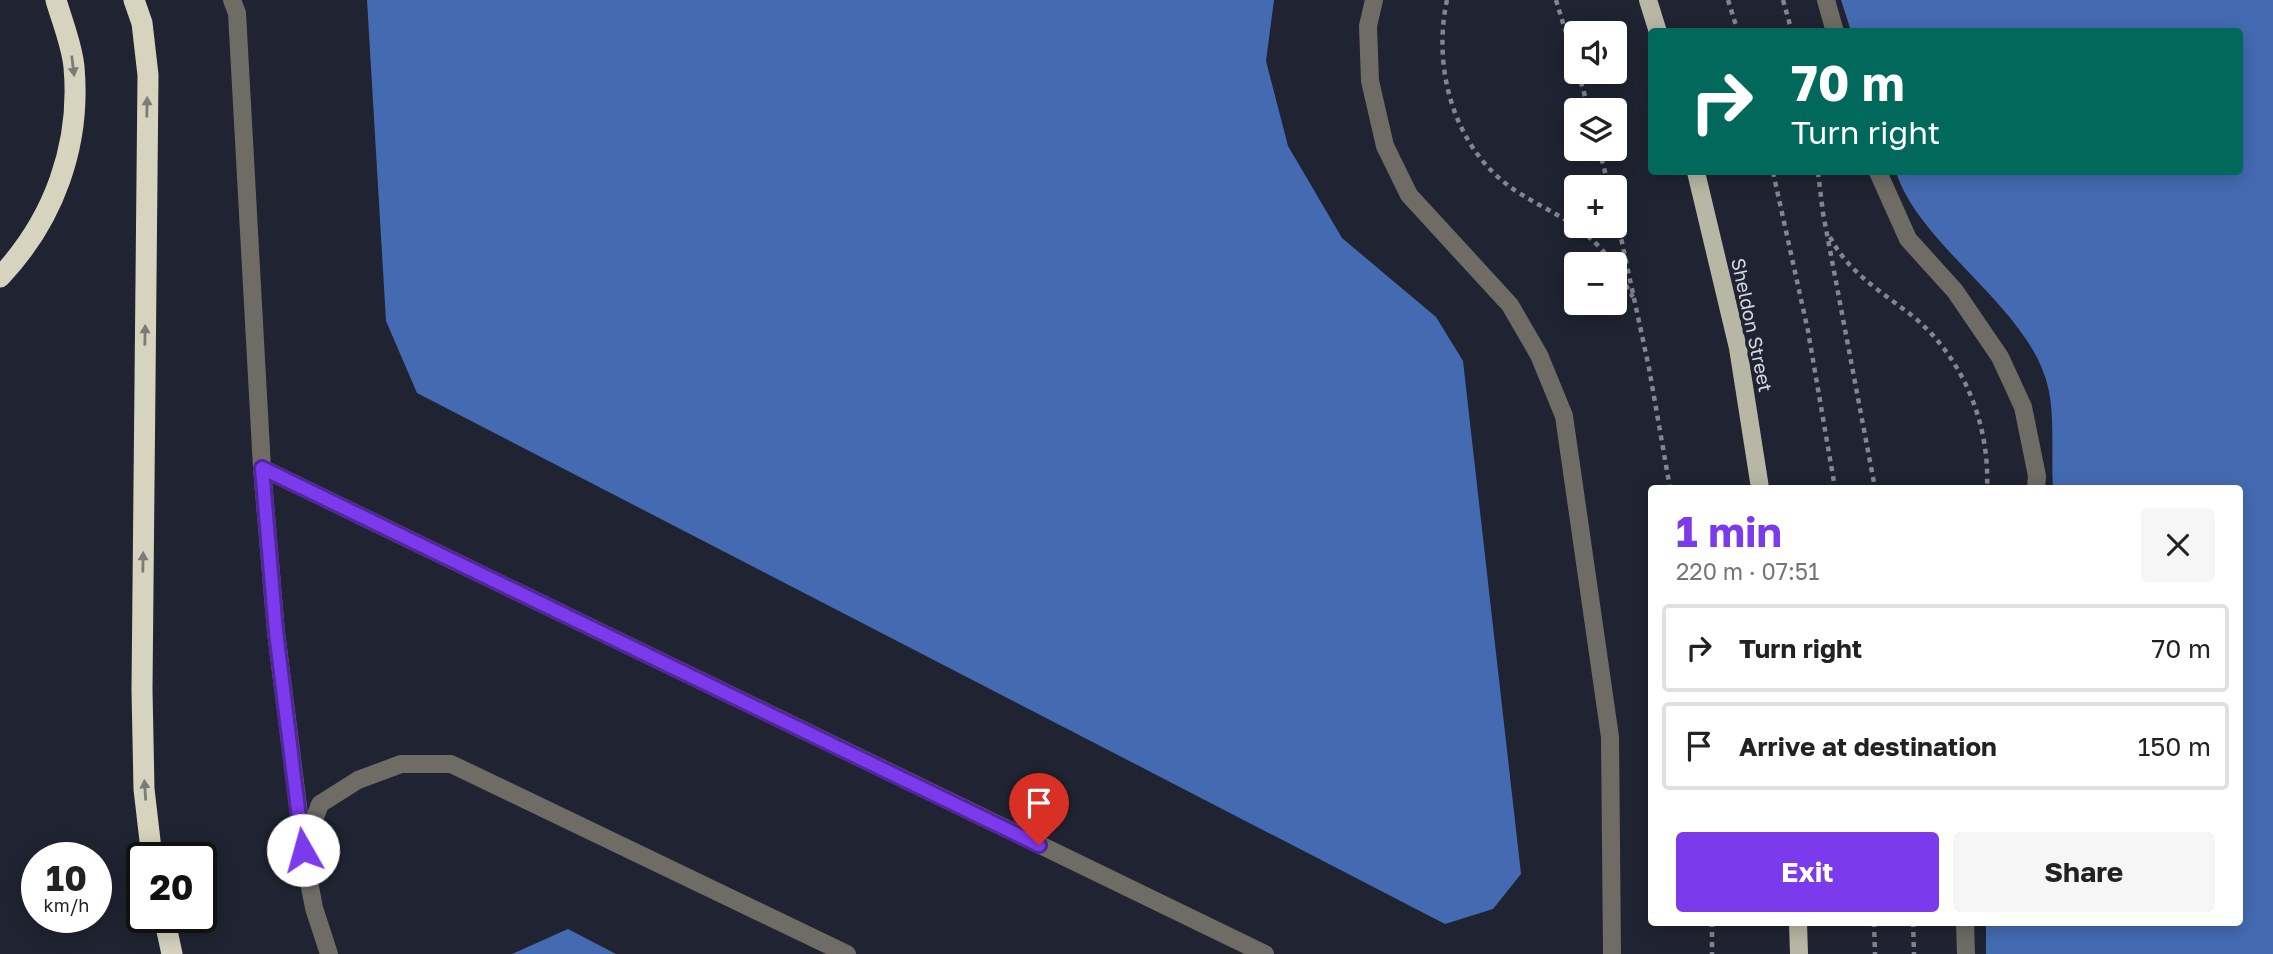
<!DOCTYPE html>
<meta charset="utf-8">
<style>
body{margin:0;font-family:"Golos Text",sans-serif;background:#f6f6f6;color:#222;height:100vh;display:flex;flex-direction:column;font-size:26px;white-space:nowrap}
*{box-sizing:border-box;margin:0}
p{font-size:23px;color:#767676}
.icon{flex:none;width:38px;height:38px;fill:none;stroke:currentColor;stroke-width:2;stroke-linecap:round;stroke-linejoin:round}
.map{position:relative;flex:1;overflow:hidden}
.details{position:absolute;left:1648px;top:485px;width:595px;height:441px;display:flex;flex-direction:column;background:#fff;border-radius:7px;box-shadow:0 4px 18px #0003}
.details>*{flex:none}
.hud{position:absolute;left:1648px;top:28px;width:595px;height:147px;border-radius:7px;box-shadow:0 4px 18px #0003;background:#00695c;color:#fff;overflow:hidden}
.controls{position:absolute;left:1564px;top:21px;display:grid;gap:14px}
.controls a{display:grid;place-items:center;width:63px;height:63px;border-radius:7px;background:#fff;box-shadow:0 4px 18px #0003;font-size:35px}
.speed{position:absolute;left:21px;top:842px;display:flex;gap:14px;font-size:35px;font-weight:700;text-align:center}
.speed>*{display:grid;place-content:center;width:91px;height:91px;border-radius:50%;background:#fff;box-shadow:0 4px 18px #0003;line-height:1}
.speed small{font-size:18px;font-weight:400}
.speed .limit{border:4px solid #111;border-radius:10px;background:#fff;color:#111}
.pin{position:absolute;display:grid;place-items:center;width:60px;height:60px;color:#fff;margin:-72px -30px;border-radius:50% 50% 50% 0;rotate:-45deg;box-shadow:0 0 7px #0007}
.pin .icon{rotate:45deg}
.me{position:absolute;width:77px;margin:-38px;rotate:353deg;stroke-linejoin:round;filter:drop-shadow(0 0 5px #0008)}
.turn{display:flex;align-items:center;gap:24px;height:147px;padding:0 28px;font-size:32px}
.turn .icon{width:91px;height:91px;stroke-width:2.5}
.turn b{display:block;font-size:49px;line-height:60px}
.round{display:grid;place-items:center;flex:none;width:74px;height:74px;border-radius:7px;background:#f6f6f6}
.overview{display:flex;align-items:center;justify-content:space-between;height:119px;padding:0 28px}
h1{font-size:42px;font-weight:700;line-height:52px;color:#7c3aed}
.action{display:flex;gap:14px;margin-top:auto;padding:14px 28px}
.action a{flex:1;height:80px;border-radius:7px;background:#7c3aed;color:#fff;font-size:28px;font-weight:700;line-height:80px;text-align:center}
.action a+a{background:#f6f6f6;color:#222}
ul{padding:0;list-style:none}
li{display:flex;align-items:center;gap:21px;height:88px;margin:0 14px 10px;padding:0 14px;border:4px solid #e0e0e0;border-radius:7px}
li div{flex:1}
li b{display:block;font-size:26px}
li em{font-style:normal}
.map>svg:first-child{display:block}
.water{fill:#446bb2}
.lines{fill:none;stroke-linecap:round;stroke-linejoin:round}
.path{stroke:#838591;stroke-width:4.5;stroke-dasharray:5 5;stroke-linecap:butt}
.minor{stroke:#6e6c64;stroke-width:18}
.major{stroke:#b8b6a5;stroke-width:18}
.highway{stroke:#d6d3bf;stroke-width:21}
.oneway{fill:#7b7b78}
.route-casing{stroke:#51269a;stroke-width:18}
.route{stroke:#7c3aed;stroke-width:12}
.labels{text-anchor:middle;stroke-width:7;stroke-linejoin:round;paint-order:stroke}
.street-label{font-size:19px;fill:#d6d8e2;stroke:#202331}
</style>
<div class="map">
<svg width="2273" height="954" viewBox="0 0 2273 954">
<rect width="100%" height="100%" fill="#202331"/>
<path class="water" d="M 367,0 L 1274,0 L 1266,61 L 1288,146 L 1342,238 L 1436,317 L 1463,361 L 1521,874 L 1493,909 L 1445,924 L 417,393 L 386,321 Z
M 1841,0 L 2273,0 L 2273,954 L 1986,954 L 1986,922 L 2240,922 L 2240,488 L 2053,488 C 2051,458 2055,416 2048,387 C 2030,308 1920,247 1896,172 L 2240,172 L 2240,32 L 1851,31 Z
M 568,929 L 616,954 L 512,954 Z"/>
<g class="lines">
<path class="path" d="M 1447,0 C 1432,69 1454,150 1516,191 C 1555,216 1584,223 1613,264
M 1556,0 L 1577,69
M 1728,0 L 1738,32
M 1783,0 L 1792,32
M 1578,72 L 1589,110
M 1599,149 L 1609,187
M 1773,172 L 1808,331 L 1835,488
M 1818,172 L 1823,213 L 1875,488
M 1615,210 L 1649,368 L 1670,488
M 1830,237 C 1847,270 1877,289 1906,311 C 1960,351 1990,420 1987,488
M 1615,268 L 1633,297
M 1712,922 L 1712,954
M 1874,922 L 1875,954
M 1913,922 L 1914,954"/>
<path class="minor" d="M 232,0 L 237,13 L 262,468 L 1265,954
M 1374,0 L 1368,26 L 1370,81 L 1385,146 L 1409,195 L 1510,305 L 1539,355 L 1564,416 L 1610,737 L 1612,954
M 1826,0 L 1835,32
M 1878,172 L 1908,239 L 1955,291 L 2000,357 L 2023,407 L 2037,476 L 2036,488
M 262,468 L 276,632 L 303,846
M 1965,922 L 1966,954
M 329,954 L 314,908 L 303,850 L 320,804 L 358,780 L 401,764 L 451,764 L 847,954"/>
<path class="major" d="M 1648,0 L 1658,32
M 1696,172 L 1738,348 L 1760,488
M 1798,922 L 1799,954"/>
<path class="highway" d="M 134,0 L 142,23 L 148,75 L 142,690 L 144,789 L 152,858
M 0,277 C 54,220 81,145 74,67 C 72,45 62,21 56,0
M 164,917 L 172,954"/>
</g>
<defs><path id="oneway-solid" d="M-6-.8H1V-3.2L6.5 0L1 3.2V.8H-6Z" transform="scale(1.75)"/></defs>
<g class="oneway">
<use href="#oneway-solid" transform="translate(73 66) rotate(83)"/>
<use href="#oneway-solid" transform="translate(147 107) rotate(-89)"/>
<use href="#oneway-solid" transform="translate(145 335) rotate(-89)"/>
<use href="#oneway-solid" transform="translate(143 562) rotate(-89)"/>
<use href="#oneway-solid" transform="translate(145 790) rotate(-94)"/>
</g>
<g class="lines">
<g class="route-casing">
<path id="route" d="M 303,850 L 276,632 L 262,468 L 1039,845"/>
</g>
<use href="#route" class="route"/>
</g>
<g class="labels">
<g class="street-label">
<text transform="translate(1752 325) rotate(78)" y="7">Sheldon Street</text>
</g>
</g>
</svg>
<div class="controls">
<a><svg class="icon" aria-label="sound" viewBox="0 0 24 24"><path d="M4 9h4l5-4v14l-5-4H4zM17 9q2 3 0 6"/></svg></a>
<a><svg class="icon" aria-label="layers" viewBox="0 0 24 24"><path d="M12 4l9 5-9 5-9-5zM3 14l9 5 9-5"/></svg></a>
<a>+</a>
<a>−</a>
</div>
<div class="speed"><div>10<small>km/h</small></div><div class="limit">20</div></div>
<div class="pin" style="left:1039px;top:845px;background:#d93025"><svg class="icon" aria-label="arrive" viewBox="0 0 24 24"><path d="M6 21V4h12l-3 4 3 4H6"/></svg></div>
<svg class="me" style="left:303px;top:850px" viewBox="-20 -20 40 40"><circle r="19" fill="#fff"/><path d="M0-13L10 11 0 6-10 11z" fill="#7c3aed"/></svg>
<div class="hud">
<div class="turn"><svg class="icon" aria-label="right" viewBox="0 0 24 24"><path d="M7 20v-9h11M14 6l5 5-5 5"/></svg><div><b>70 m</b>Turn right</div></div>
</div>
<section class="details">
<div class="overview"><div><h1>1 min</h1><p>220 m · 07:51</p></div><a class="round"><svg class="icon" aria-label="close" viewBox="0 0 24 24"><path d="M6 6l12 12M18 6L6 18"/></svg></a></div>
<ul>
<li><svg class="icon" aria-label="right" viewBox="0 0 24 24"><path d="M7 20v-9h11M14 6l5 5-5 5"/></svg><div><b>Turn right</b></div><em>70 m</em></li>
<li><svg class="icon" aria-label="arrive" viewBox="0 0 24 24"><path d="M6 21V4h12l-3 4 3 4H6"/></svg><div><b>Arrive at destination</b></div><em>150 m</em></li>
</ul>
<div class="action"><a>Exit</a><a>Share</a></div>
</section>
</div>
